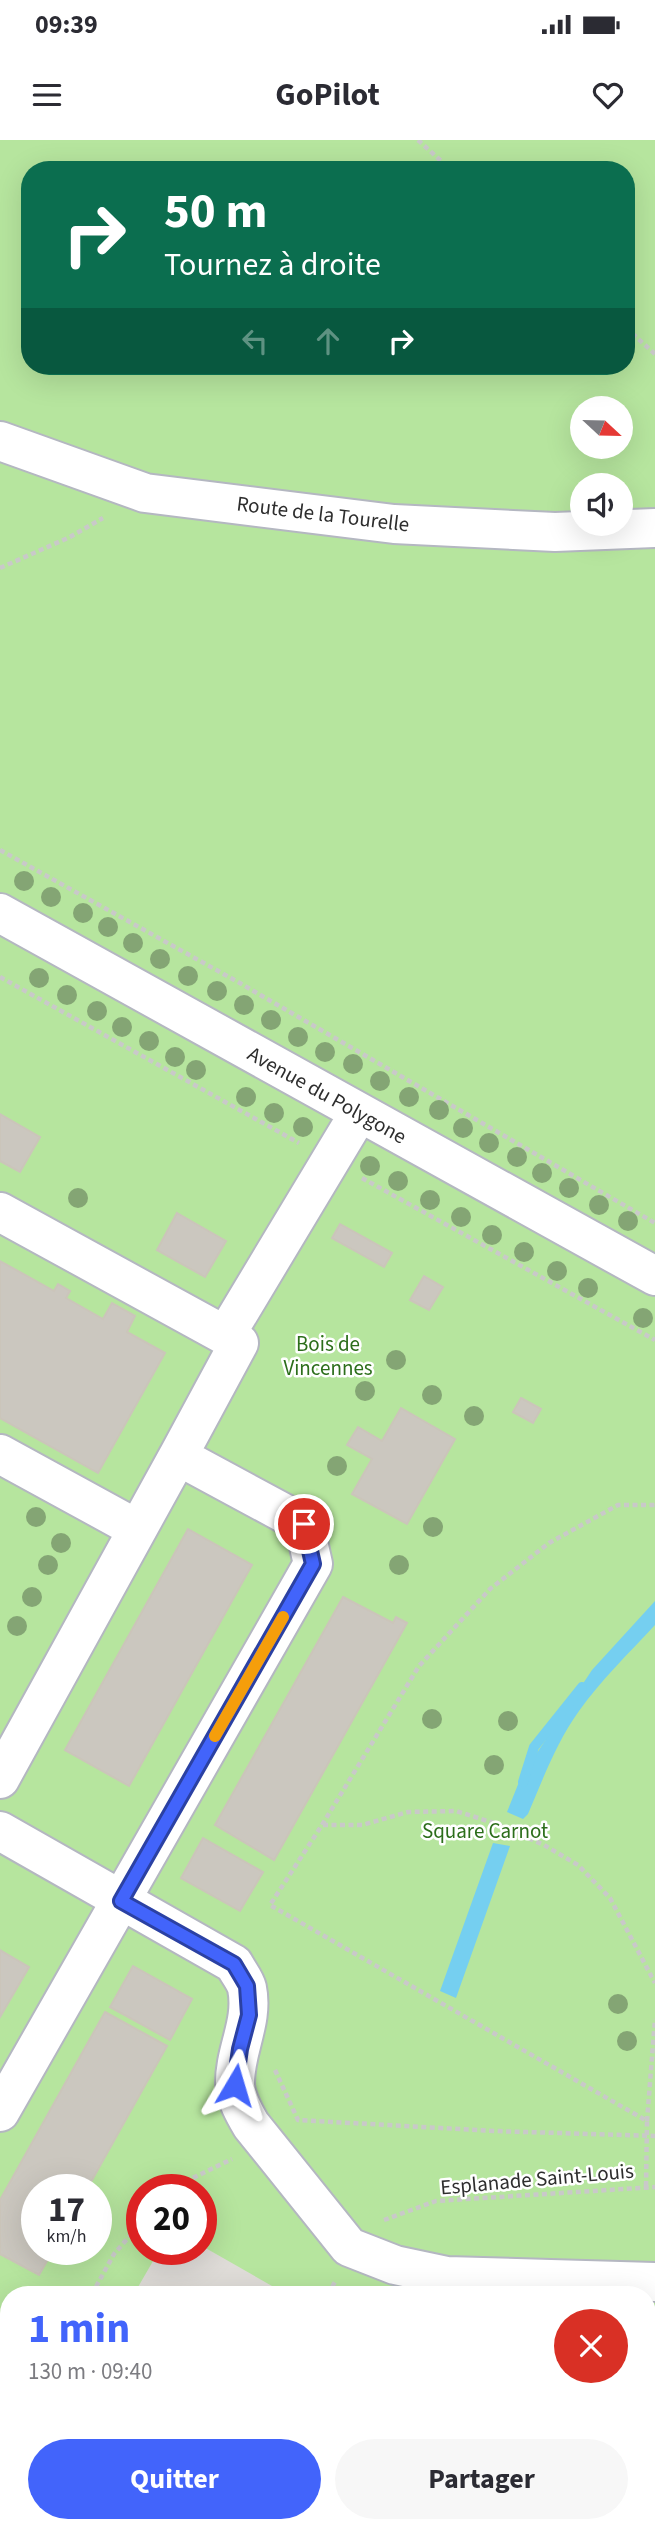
<!DOCTYPE html>
<html lang="fr">
<meta charset="utf-8">
<style>
body{margin:0;font-family:"Source Sans 3",sans-serif;background:#f7f7f7;color:#2b2b33;height:100vh;display:flex;flex-direction:column;font-size:26px;white-space:nowrap}
*{box-sizing:border-box;margin:0}
p{font-size:23px;color:#7c7c81}
.icon{flex:none;width:38px;height:38px;fill:none;stroke:currentColor;stroke-width:2;stroke-linecap:round;stroke-linejoin:round}
.map{position:relative;flex:1;overflow:hidden}
.sheet{position:absolute;left:0px;top:2146px;width:656px;height:247px;display:flex;flex-direction:column;background:#fff;border-radius:28px 28px 0 0;box-shadow:0 7px 28px #0002}
.sheet>*{flex:none}
.guide{position:absolute;left:21px;top:21px;width:614px;height:214px;border-radius:28px;box-shadow:0 7px 28px #0002;background:#0b6e4f;color:#fff;overflow:hidden}
.needle{width:46px;rotate:112deg}
.buttons{position:absolute;left:570px;top:256px;display:grid;gap:14px}
.buttons a{display:grid;place-items:center;width:63px;height:63px;border-radius:50%;background:#fff;box-shadow:0 7px 28px #0002;font-size:35px}
.speed{position:absolute;left:21px;top:2034px;display:flex;gap:14px;font-size:35px;font-weight:700;text-align:center}
.speed>*{display:grid;place-content:center;width:91px;height:91px;border-radius:50%;background:#fff;box-shadow:0 7px 28px #0002;line-height:1}
.speed small{font-size:18px;font-weight:400}
.speed .limit{border:10px solid #d22;background:#fff;color:#111}
.pin{position:absolute;display:grid;place-items:center;width:60px;height:60px;color:#fff;margin:-30px;border:4px solid #fff;border-radius:50%;box-shadow:0 2px 7px #0007}
.me{position:absolute;width:77px;margin:-38px;rotate:7deg;stroke-linejoin:round;filter:drop-shadow(0 0 5px #0008)}
.turn{display:flex;align-items:center;gap:24px;height:147px;padding:0 28px;font-size:32px}
.turn .icon{width:91px;height:91px;stroke-width:2.5}
.turn b{display:block;font-size:49px;line-height:60px}
.lanes{display:flex;align-items:center;height:66px;padding:0 28px;background:#0003;justify-content:center;gap:35px;direction:ltr}
.lanes .off{opacity:.35}
.round{display:grid;place-items:center;flex:none;width:74px;height:74px;border-radius:37px;background:#f7f7f7}
.overview{display:flex;align-items:center;justify-content:space-between;height:119px;padding:0 28px}
h1{font-size:42px;font-weight:700;line-height:52px;color:#4264fb}
.primary-button{display:flex;gap:14px;margin-top:auto;padding:14px 28px}
.primary-button a{flex:1;height:80px;border-radius:42px;background:#4264fb;color:#fff;font-size:28px;font-weight:700;line-height:80px;text-align:center}
.primary-button a+a{background:#f7f7f7;color:#2b2b33}
.status{display:flex;justify-content:space-between;align-items:center;height:49px;padding:0 35px;background:#fff;direction:ltr}
.status svg{height:19px;fill:currentColor}
header{display:flex;justify-content:space-between;align-items:center;height:91px;padding:0 28px;background:#fff;font-size:32px;font-weight:700}
.map>svg:first-child{display:block}
.green{fill:#b6e59e;fill-rule:evenodd}
.plaza{fill:#dfdcd8}
.water{fill:#75cff0}
.lines{fill:none;stroke-linecap:round;stroke-linejoin:round}
.stream{stroke:#75cff0;stroke-width:10}
.building{fill:#cbc7bf;stroke:#cbc5ba;stroke-width:2}
.minor-casing{stroke:#b4b7c1;stroke-width:42}
.path{stroke:#c9c9c9;stroke-width:4.5;stroke-dasharray:5 3.5;stroke-linecap:butt}
.minor{stroke:#fff;stroke-width:38}
.tree{fill:#84a574}
.route-casing{stroke:#2b41a3;stroke-width:18}
.route{stroke:#4264fb;stroke-width:12}
.slow{stroke:#f59e0b;stroke-width:12}
.labels{text-anchor:middle;stroke-width:5;stroke-linejoin:round;paint-order:stroke}
.street-label{font-size:21px;fill:#2e2e2e;stroke:#fff}
.park-label{font-size:21px;fill:#2c6e1b;stroke:#fff}
</style>
<div class="status"><b>09:39</b><svg viewBox="0 0 49 12"><path d="M0 12V9h3v3zM5 12V6h3v6zM10 12V3h3v9zM15 12V0h3v12zM26 1h20v11H26zM47 4h2v5h-2z"/></svg></div>
<header><svg class="icon" aria-label="menu" viewBox="0 0 24 24"><path d="M4 6h16M4 12h16M4 18h16"/></svg>GoPilot<svg class="icon" aria-label="heart" viewBox="0 0 24 24"><path d="M12 20l-8-8c-3-5 5-10 8-4 3-6 11-1 8 4z"/></svg></header>
<div class="map">
<svg width="655" height="2392" viewBox="0 0 655 2392">
<rect width="100%" height="100%" fill="#efe9e1"/>
<path class="green" d="M 0,0 L 655,0 L 655,2392 L 0,2392 ZM 30,30 L 626,30 L 626,226 L 30,226 ZM 583,268 L 621,268 L 621,306 L 583,306 ZM 583,345 L 621,345 L 621,383 L 583,383 ZM 37,2049 L 96,2049 L 96,2109 L 37,2109 ZM 142,2049 L 201,2049 L 201,2109 L 142,2109 ZM 9,2154 L 648,2154 L 648,2384 L 9,2384 Z"/>
<path class="plaza" d="M 201,2106 L 202,2106 L 286,2154 L 134,2154 L 160,2109 L 201,2109 Z
M 9,2380 L 9,2384 L 225,2384 L 221,2392 L 2,2392 Z"/>
<path class="water" d="M 655,1461 L 655,1485 C 629,1513 601,1540 579,1571 C 556,1603 543,1639 528,1674 L 523,1679 L 507,1672 L 521,1637 L 592,1530 Z
M 493,1703 L 510,1706 L 456,1858 L 440,1851 Z"/>
<g class="lines">
<path class="stream" d="M 523,1642 L 534,1607 L 582,1547"/>
</g>
<path class="building" d="M 0,974 L 40,997 L 20,1032 L 0,1021 Z
M 177,1073 L 226,1101 L 205,1137 L 157,1110 Z
M 340,1084 L 392,1113 L 384,1127 L 332,1098 Z
M 0,1121 L 54,1151 L 58,1144 L 70,1151 L 66,1158 L 103,1179 L 112,1163 L 135,1176 L 127,1192 L 165,1213 L 98,1333 L 0,1278 Z
M 424,1136 L 443,1147 L 429,1170 L 410,1160 Z
M 521,1258 L 541,1269 L 533,1283 L 513,1272 Z
M 401,1268 L 455,1299 L 407,1384 L 352,1354 L 372,1319 L 347,1305 L 358,1287 L 382,1301 Z
M 188,1389 L 252,1425 L 129,1646 L 65,1610 Z
M 343,1457 L 393,1483 L 396,1477 L 407,1483 L 274,1720 L 215,1685 Z
M 203,1698 L 263,1732 L 240,1771 L 181,1738 Z
M 0,1810 L 29,1827 L 0,1877 Z
M 133,1826 L 192,1859 L 170,1900 L 110,1867 Z
M 105,1872 L 167,1906 L 87,2049 L 37,2049 L 37,2109 L 54,2109 L 39,2135 L 0,2114 L 0,2060 Z"/>
<g class="lines">
<g class="minor-casing">
<path id="minor" d="M 0,301 L 145,353 L 394,384 L 555,392 L 655,388
M 0,773 L 655,1136
M 0,1072 L 239,1203 L 178,1316
M 225,1196 L 359,973
M 0,1314 L 137,1389
M 0,1639 L 178,1316 L 304,1384 L 313,1424 L 0,1972
M 0,1691 L 234,1824 C 238,1832 245,1840 247,1848 C 254,1882 234,1911 235,1945 C 236,1959 244,1973 251,1985 L 349,2107 L 395,2125 L 447,2136 L 655,2142"/>
</g>
<path class="path" d="M 418,0 L 451,30
M 626,188 L 655,214
M 0,428 L 70,397 L 103,378
M 0,710 L 238,842 L 655,1083
M 0,837 L 299,1003
M 362,1038 L 655,1200
M 323,1685 L 362,1685 L 408,1672 L 456,1671 L 494,1683 L 544,1705 L 578,1725 L 610,1758 L 655,1843
M 275,1930 L 298,1980 L 494,1991 L 655,1996
M 647,1981 L 655,1879
M 646,2046 L 647,1981 L 270,1765 L 322,1685 L 419,1526 L 490,1449 L 549,1403 L 618,1365 L 655,1365
M 170,2049 L 232,2019
M 384,2080 L 436,2061 L 655,2047
M 92,2154 L 114,2114 L 142,2082
M 328,2154 L 336,2140
M 0,2325 L 9,2308
M 583,2384 L 591,2392
M 632,2384 L 640,2392
M 20,2392 L 33,2384
M 195,2392 L 200,2384"/>
<use href="#minor" class="minor"/>
</g>
<g class="tree">
<circle cx="24" cy="741" r="10"/>
<circle cx="51" cy="757" r="10"/>
<circle cx="83" cy="773" r="10"/>
<circle cx="108" cy="787" r="10"/>
<circle cx="133" cy="803" r="10"/>
<circle cx="160" cy="819" r="10"/>
<circle cx="188" cy="836" r="10"/>
<circle cx="39" cy="838" r="10"/>
<circle cx="217" cy="851" r="10"/>
<circle cx="67" cy="855" r="10"/>
<circle cx="244" cy="865" r="10"/>
<circle cx="97" cy="871" r="10"/>
<circle cx="271" cy="880" r="10"/>
<circle cx="122" cy="887" r="10"/>
<circle cx="298" cy="897" r="10"/>
<circle cx="149" cy="901" r="10"/>
<circle cx="325" cy="912" r="10"/>
<circle cx="175" cy="917" r="10"/>
<circle cx="353" cy="924" r="10"/>
<circle cx="196" cy="930" r="10"/>
<circle cx="380" cy="941" r="10"/>
<circle cx="246" cy="957" r="10"/>
<circle cx="409" cy="957" r="10"/>
<circle cx="439" cy="970" r="10"/>
<circle cx="274" cy="973" r="10"/>
<circle cx="303" cy="987" r="10"/>
<circle cx="463" cy="988" r="10"/>
<circle cx="489" cy="1003" r="10"/>
<circle cx="517" cy="1017" r="10"/>
<circle cx="370" cy="1026" r="10"/>
<circle cx="542" cy="1033" r="10"/>
<circle cx="398" cy="1041" r="10"/>
<circle cx="569" cy="1048" r="10"/>
<circle cx="78" cy="1058" r="10"/>
<circle cx="430" cy="1060" r="10"/>
<circle cx="599" cy="1065" r="10"/>
<circle cx="461" cy="1077" r="10"/>
<circle cx="628" cy="1081" r="10"/>
<circle cx="492" cy="1095" r="10"/>
<circle cx="524" cy="1112" r="10"/>
<circle cx="557" cy="1131" r="10"/>
<circle cx="588" cy="1148" r="10"/>
<circle cx="643" cy="1178" r="10"/>
<circle cx="396" cy="1220" r="10"/>
<circle cx="365" cy="1251" r="10"/>
<circle cx="432" cy="1255" r="10"/>
<circle cx="474" cy="1276" r="10"/>
<circle cx="337" cy="1326" r="10"/>
<circle cx="36" cy="1377" r="10"/>
<circle cx="433" cy="1387" r="10"/>
<circle cx="61" cy="1403" r="10"/>
<circle cx="48" cy="1425" r="10"/>
<circle cx="399" cy="1425" r="10"/>
<circle cx="32" cy="1457" r="10"/>
<circle cx="17" cy="1486" r="10"/>
<circle cx="432" cy="1579" r="10"/>
<circle cx="508" cy="1581" r="10"/>
<circle cx="494" cy="1625" r="10"/>
<circle cx="618" cy="1864" r="10"/>
<circle cx="627" cy="1901" r="10"/>
</g>
<g class="lines">
<g class="route-casing">
<path id="route" d="M 235,1945 L 240,1909 L 249,1875 L 247,1846 L 234,1824 L 121,1761 L 313,1424 L 304,1384"/>
</g>
<use href="#route" class="route"/>
<path class="slow" d="M 215,1596 L 283,1477"/>
</g>
<g class="labels">
<g class="street-label">
<text transform="translate(323 374) rotate(7)" y="7">Route de la Tourelle</text>
<text transform="translate(327 955) rotate(29)" y="7">Avenue du Polygone</text>
<text transform="translate(537 2039) rotate(-5)" y="7">Esplanade Saint-Louis</text>
</g>
<g class="park-label">
<text x="328" y="1211">Bois de<tspan x="328" dy="24">Vincennes</tspan></text>
<text x="485" y="1698">Square Carnot</text>
</g>
</g>
</svg>
<div class="buttons">
<a><svg class="needle" viewBox="-14 -14 28 28"><path d="M0-13l5 13h-10z" fill="#e53935"/><path d="M0 13l5-13h-10z" fill="#7c7c81"/></svg></a>
<a><svg class="icon" aria-label="sound" viewBox="0 0 24 24"><path d="M4 9h4l5-4v14l-5-4H4zM17 9q2 3 0 6"/></svg></a>
</div>
<div class="speed"><div>17<small>km/h</small></div><div class="limit">20</div></div>
<div class="pin" style="left:304px;top:1384px;background:#d93025"><svg class="icon" aria-label="arrive" viewBox="0 0 24 24"><path d="M6 21V4h12l-3 4 3 4H6"/></svg></div>
<svg class="me" style="left:235px;top:1945px" viewBox="-20 -20 40 40"><path d="M0-17L14 15 0 8-14 15z" fill="#4264fb" stroke="#fff" stroke-width="4"/></svg>
<div class="guide">
<div class="turn"><svg class="icon" aria-label="right" viewBox="0 0 24 24"><path d="M7 20v-9h11M14 6l5 5-5 5"/></svg><div><b>50 m</b>Tournez à droite</div></div>
<div class="lanes"><svg class="icon off" aria-label="left" viewBox="0 0 24 24"><path d="M17 20v-9H6M10 6l-5 5 5 5"/></svg><svg class="icon off" aria-label="ahead" viewBox="0 0 24 24"><path d="M12 20V5M6 11l6-6 6 6"/></svg><svg class="icon" aria-label="right" viewBox="0 0 24 24"><path d="M7 20v-9h11M14 6l5 5-5 5"/></svg></div>
</div>
<section class="sheet">
<div class="overview"><div><h1>1 min</h1><p>130 m · 09:40</p></div><a class="round" style="background:#d93025;color:#fff"><svg class="icon" aria-label="close" viewBox="0 0 24 24"><path d="M6 6l12 12M18 6L6 18"/></svg></a></div>
<div class="primary-button"><a>Quitter</a><a>Partager</a></div>
</section>
</div>
